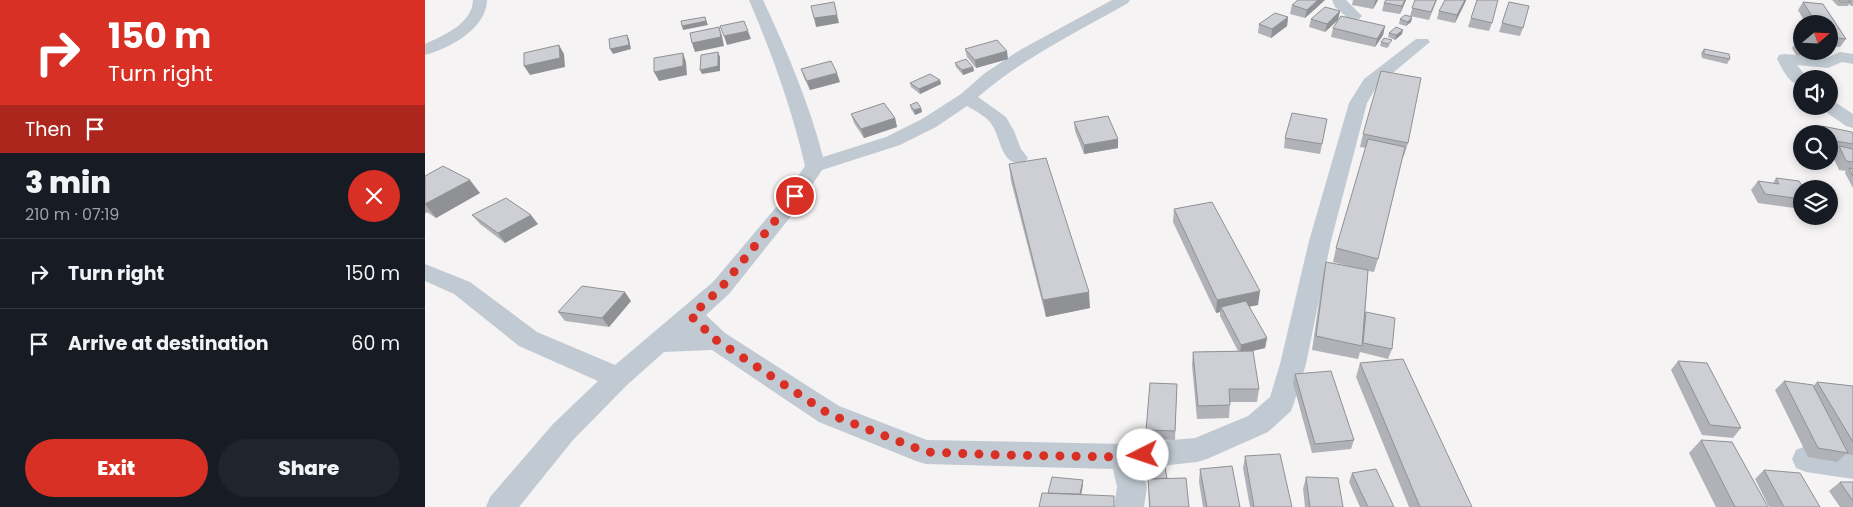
<!DOCTYPE html>
<meta charset="utf-8">
<style>
body{margin:0;font-family:Poppins,sans-serif;background:#20242c;color:#f1f3f6;height:100vh;display:flex;flex-direction:column;font-size:19px;white-space:nowrap}
*{box-sizing:border-box;margin:0}
p{font-size:16px;color:#9ea1a6}
.icon{flex:none;width:28px;height:28px;fill:none;stroke:currentColor;stroke-width:2;stroke-linecap:round;stroke-linejoin:round}
.map{position:relative;flex:1;overflow:hidden}
.drawer{display:flex;flex-direction:column;background:#171b24;width:425px}
.drawer>*{flex:none}
.banner{background:#d93025;color:#fff;overflow:hidden}
.needle{width:32px;rotate:71deg}
.controls{position:absolute;left:1368px;top:15px;display:grid;gap:10px}
.controls a{display:grid;place-items:center;width:45px;height:45px;border-radius:50%;background:#171b24;box-shadow:0 2px 8px #0003;font-size:25px}
.pin{position:absolute;display:grid;place-items:center;width:42px;height:42px;color:#fff;margin:-21px;border:2px solid #fff;border-radius:50%;box-shadow:0 1px 5px #0007}
.me{position:absolute;width:55px;margin:-28px;rotate:266deg;stroke-linejoin:round;filter:drop-shadow(0 0 4px #0008)}
.turn{display:flex;align-items:center;gap:18px;height:105px;padding:0 25px;font-size:22px}
.turn .icon{width:65px;height:65px;stroke-width:2.5}
.turn b{display:block;font-size:35px;line-height:42px}
.then{display:flex;align-items:center;height:48px;padding:0 25px;background:#0003;gap:10px;font-size:19px}
.round{display:grid;place-items:center;flex:none;width:52px;height:52px;border-radius:26px;background:#20242c}
.headline{display:flex;align-items:center;justify-content:space-between;height:85px;padding:0 25px}
h1{font-size:30px;font-weight:800;line-height:38px}
.primary-button{display:flex;gap:10px;margin-top:auto;padding:10px 25px}
.primary-button a{flex:1;height:58px;border-radius:30px;background:#d93025;color:#fff;font-size:20px;font-weight:800;line-height:58px;text-align:center}
.primary-button a+a{background:#20242c;color:#f1f3f6}
ul{padding:0;list-style:none}
li{display:flex;align-items:center;gap:15px;height:70px;padding:0 25px;border-top:1px solid #363941}
li div{flex:1}
li b{display:block;font-size:19px}
li em{font-style:normal}
main{display:flex;flex:1;min-height:0}
.map>svg:first-child{display:block}
.lines{fill:none;stroke-linecap:round;stroke-linejoin:round}
.minor{fill:#c1cad2;fill-rule:evenodd}
.wall{fill:#b0b2b7}
.shaded-wall{fill:#909195}
.building{fill:#cdcfd5;stroke:#909195}
.route{stroke:#d93025;stroke-width:9;stroke-dasharray:0 16.2}
</style>
<main>
<section class="drawer">
<div class="banner">
<div class="turn"><svg class="icon" aria-label="right" viewBox="0 0 24 24"><path d="M7 20v-9h11M14 6l5 5-5 5"/></svg><div><b>150 m</b>Turn right</div></div>
<div class="then">Then<svg class="icon" aria-label="arrive" viewBox="0 0 24 24"><path d="M6 21V4h12l-3 4 3 4H6"/></svg></div>
</div>
<div class="headline"><div><h1>3 min</h1><p>210 m · 07:19</p></div><a class="round" style="background:#d93025;color:#fff"><svg class="icon" aria-label="close" viewBox="0 0 24 24"><path d="M6 6l12 12M18 6L6 18"/></svg></a></div>
<ul>
<li><svg class="icon" aria-label="right" viewBox="0 0 24 24"><path d="M7 20v-9h11M14 6l5 5-5 5"/></svg><div><b>Turn right</b></div><em>150 m</em></li>
<li><svg class="icon" aria-label="arrive" viewBox="0 0 24 24"><path d="M6 21V4h12l-3 4 3 4H6"/></svg><div><b>Arrive at destination</b></div><em>60 m</em></li>
</ul>
<div class="primary-button"><a>Exit</a><a>Share</a></div>
</section>
<div class="map">
<svg width="1428" height="507" viewBox="0 0 1428 507">
<rect width="100%" height="100%" fill="#f5f3f3"/>
<g class="lines">
<path class="minor" d="M 48,0 L 62,0 C 62,28 24,49 0,55 L 0,44 C 19,35 47,24 48,0 Z
M 324,0 L 338,0 C 362,51 384,103 398,157 L 461,137 L 497,119 L 536,94 L 560,73 L 595,50 L 687,0 L 705,0 L 703,3 C 652,32 598,58 553,97 L 581,117 L 589,131 L 596,149 L 603,158 L 600,162 C 576,168 577,140 567,125 C 562,117 551,111 542,106 L 511,127 L 475,145 L 397,170 L 367,215 L 304,294 L 281,315 L 300,333 L 414,406 L 502,440 L 700,444 L 770,438 L 823,416 L 845,397 L 855,364 L 884,241 L 924,103 L 939,79 L 991,39 L 1003,39 L 1005,42 L 952,86 L 942,103 L 906,241 L 881,364 L 869,403 L 866,411 L 843,432 L 782,459 L 772,462 L 717,468 L 722,487 L 719,507 L 689,507 L 692,487 L 688,469 L 501,464 L 491,461 L 394,422 L 287,350 L 239,352 L 202,385 L 148,440 L 94,507 L 61,507 L 65,497 L 128,424 L 173,381 L 94,346 L 29,294 L 0,281 L 0,264 L 45,282 L 112,332 L 190,365 L 288,282 L 353,205 L 380,166 C 367,109 347,54 324,0 Z
M 907,0 L 921,0 L 937,16 L 934,19 L 924,19 L 910,7 Z
M 1415,52 L 1428,54 L 1428,64 L 1417,62 L 1403,68 L 1372,65 L 1383,79 L 1376,79 L 1376,86 C 1363,83 1358,70 1352,59 L 1354,55 L 1360,54 L 1401,58 Z
M 1404,101 L 1410,102 L 1428,114 L 1428,128 L 1421,126 L 1398,110 L 1395,106 L 1404,106 Z
M 1381,446 L 1428,453 L 1428,479 L 1381,472 L 1371,468 L 1367,459 L 1371,450 Z"/>
</g>
<path class="wall" d="M 900,0 L 880,18 L 865,14 L 867,5 Z
M 928,0 L 953,0 L 948,9 L 927,5 Z
M 981,0 L 975,14 L 957,11 L 959,3 Z
M 990,0 L 1012,0 L 1004,20 L 985,16 Z
M 1020,0 L 1041,0 L 1030,23 L 1012,19 L 1014,11 Z
M 1052,0 L 1067,23 L 1064,31 L 1043,27 Z
M 1407,0 L 1428,0 L 1428,6 L 1426,6 L 1424,4 L 1423,6 L 1413,6 Z
M 1084,2 L 1098,28 L 1095,36 L 1074,32 Z
M 1378,2 L 1398,4 L 1421,39 L 1415,47 L 1404,46 L 1404,24 L 1381,24 L 1373,10 Z
M 915,11 L 913,20 L 900,32 L 884,27 L 886,19 Z
M 863,17 L 862,26 L 846,38 L 833,33 L 834,24 Z
M 987,17 L 986,22 L 981,26 L 974,24 L 975,19 Z
M 960,26 L 958,35 L 950,47 L 906,37 L 908,28 Z
M 964,33 L 977,34 L 970,40 L 963,37 Z
M 956,42 L 965,45 L 962,48 L 955,46 Z
M 1370,44 L 1399,54 L 1396,59 L 1371,55 L 1367,48 Z
M 540,49 L 583,59 L 551,68 L 542,57 Z
M 1279,49 L 1305,59 L 1302,64 L 1277,58 L 1276,53 Z
M 530,63 L 548,67 L 549,71 L 538,75 L 531,67 Z
M 376,69 L 415,82 L 385,90 L 379,78 Z
M 515,80 L 516,84 L 495,94 L 486,87 L 485,83 Z
M 485,105 L 496,108 L 497,112 L 490,115 L 486,109 Z
M 426,114 L 470,118 L 472,127 L 439,138 L 429,123 Z
M 902,119 L 895,154 L 859,148 L 860,138 Z
M 649,122 L 693,148 L 659,154 L 650,131 Z
M 1397,126 L 1428,134 L 1428,188 L 1420,173 L 1421,171 L 1414,170 L 1407,155 L 1410,151 L 1404,150 L 1404,134 L 1392,134 Z
M 938,134 L 983,143 L 979,156 L 978,156 L 953,259 L 949,272 L 943,271 L 940,317 L 941,312 L 967,349 L 963,359 L 935,352 L 933,359 L 887,350 L 898,275 L 901,262 L 927,267 L 908,262 L 911,248 L 941,148 L 935,147 Z
M 584,164 L 665,308 L 621,317 L 586,181 Z
M 0,176 L 55,193 L 11,218 L 2,212 L 0,214 Z
M 1351,178 L 1376,199 L 1376,209 L 1333,203 L 1326,190 L 1333,181 L 1348,183 Z
M 749,209 L 833,305 L 824,306 L 842,338 L 840,348 L 826,351 L 834,389 L 832,402 L 805,402 L 804,418 L 772,419 L 767,365 L 768,352 L 813,351 L 795,316 L 795,312 L 791,313 L 748,222 Z
M 47,215 L 113,224 L 80,243 L 55,224 Z
M 206,301 L 184,327 L 140,321 L 133,312 Z
M 1253,361 L 1316,428 L 1308,438 L 1277,435 L 1246,370 Z
M 935,363 L 1047,507 L 984,507 L 931,377 Z
M 870,374 L 929,440 L 926,449 L 887,453 L 868,383 Z
M 1359,381 L 1388,386 L 1392,382 L 1428,386 L 1428,455 L 1421,454 L 1412,462 L 1383,457 L 1350,390 Z
M 752,384 L 750,440 L 721,439 L 721,430 Z
M 1276,440 L 1343,507 L 1291,507 L 1264,453 Z
M 820,456 L 867,507 L 825,507 L 818,468 Z
M 722,465 L 742,479 L 764,507 L 724,507 L 723,480 Z
M 775,469 L 815,507 L 778,507 L 774,482 Z
M 1339,470 L 1395,507 L 1344,507 L 1330,479 Z
M 927,473 L 969,507 L 935,507 L 924,482 Z
M 881,477 L 918,507 L 880,507 L 878,489 Z
M 1415,482 L 1428,482 L 1428,507 L 1415,507 L 1404,491 Z"/>
<path class="shaded-wall" d="M 893,0 L 900,0 L 880,18 L 882,10 Z
M 951,0 L 953,0 L 948,9 L 950,1 Z
M 980,0 L 981,0 L 975,14 L 977,6 Z
M 1040,0 L 1041,0 L 1040,3 L 1030,23 L 1032,15 Z
M 409,2 L 414,23 L 391,27 L 389,18 Z
M 915,11 L 913,20 L 900,32 L 902,24 Z
M 280,17 L 283,25 L 258,30 L 257,26 Z
M 863,17 L 862,26 L 846,38 L 847,29 Z
M 987,17 L 986,22 L 981,26 L 983,22 Z
M 960,26 L 958,35 L 950,47 L 952,39 Z
M 294,27 L 297,36 L 299,46 L 270,52 L 267,43 Z
M 978,30 L 977,34 L 970,40 L 971,35 Z
M 323,31 L 326,39 L 302,45 L 299,36 Z
M 202,35 L 204,39 L 206,49 L 188,54 L 185,49 Z
M 134,45 L 139,54 L 140,67 L 105,75 L 99,66 Z
M 582,51 L 583,59 L 551,68 L 550,60 Z
M 293,52 L 295,57 L 295,71 L 277,74 L 275,70 Z
M 258,53 L 261,62 L 262,75 L 234,81 L 229,72 Z
M 548,67 L 549,71 L 538,75 L 537,70 Z
M 412,73 L 415,82 L 385,90 L 382,81 Z
M 515,80 L 516,84 L 495,94 L 494,89 Z
M 496,108 L 497,112 L 490,115 L 489,110 Z
M 470,118 L 472,127 L 439,138 L 436,129 Z
M 693,139 L 693,148 L 659,154 L 659,145 Z
M 45,180 L 55,193 L 11,218 L 0,204 Z
M 106,215 L 113,224 L 80,243 L 73,233 Z
M 835,291 L 833,305 L 799,312 L 796,307 L 795,312 L 791,313 L 792,300 Z
M 200,292 L 206,301 L 184,327 L 177,318 Z
M 664,292 L 665,308 L 621,317 L 618,300 Z
M 842,338 L 840,348 L 815,354 L 816,345 Z
M 658,480 L 658,485 L 655,502 L 654,498 Z"/>
<path class="building" d="M 873,0 L 893,0 L 882,10 L 867,5 Z
M 961,0 L 980,0 L 977,6 L 959,3 Z
M 990,0 L 1011,0 L 1006,12 L 987,8 Z
M 1020,0 L 1040,0 L 1032,15 L 1014,11 Z
M 1052,0 L 1073,0 L 1067,23 L 1046,18 Z
M 1414,0 L 1423,0 L 1426,2 L 1416,2 Z
M 409,2 L 412,15 L 389,18 L 386,6 Z
M 1084,2 L 1104,6 L 1098,28 L 1077,23 Z
M 1378,2 L 1398,4 L 1421,39 L 1404,37 L 1404,24 L 1392,24 Z
M 900,7 L 915,11 L 902,24 L 886,19 Z
M 850,13 L 863,17 L 847,29 L 834,24 Z
M 980,15 L 987,17 L 983,22 L 975,19 Z
M 916,16 L 960,26 L 952,39 L 908,28 Z
M 280,17 L 281,21 L 257,26 L 256,21 Z
M 319,21 L 323,31 L 299,36 L 295,26 Z
M 294,27 L 296,37 L 267,43 L 265,33 Z
M 971,27 L 978,30 L 971,35 L 964,33 Z
M 202,35 L 204,45 L 185,49 L 184,39 Z
M 959,38 L 967,40 L 964,44 L 956,42 Z
M 572,40 L 582,51 L 550,60 L 540,49 Z
M 1370,44 L 1376,45 L 1376,51 L 1374,51 Z
M 134,45 L 135,58 L 99,66 L 99,53 Z
M 1279,49 L 1304,54 L 1305,59 L 1279,54 Z
M 1377,51 L 1397,51 L 1399,54 Z
M 293,52 L 293,66 L 275,70 L 276,55 Z
M 258,53 L 258,66 L 229,72 L 229,58 Z
M 541,59 L 548,67 L 537,70 L 530,63 Z
M 406,61 L 412,73 L 382,81 L 376,69 Z
M 956,71 L 996,78 L 983,143 L 938,134 Z
M 505,74 L 515,80 L 494,89 L 485,83 Z
M 492,102 L 496,108 L 489,110 L 485,105 Z
M 459,103 L 470,118 L 436,129 L 426,114 Z
M 867,113 L 902,119 L 897,144 L 860,138 Z
M 683,116 L 693,139 L 659,145 L 649,122 Z
M 1397,126 L 1427,132 L 1428,134 L 1428,144 L 1404,140 L 1404,134 L 1400,134 Z
M 943,139 L 980,147 L 953,259 L 911,248 Z
M 1414,146 L 1428,149 L 1428,162 L 1421,161 Z
M 621,158 L 664,292 L 618,300 L 584,164 Z
M 18,166 L 45,180 L 0,204 L 0,176 Z
M 1424,168 L 1428,169 L 1428,176 Z
M 1351,178 L 1374,181 L 1379,189 L 1376,189 L 1376,199 L 1340,194 L 1333,181 L 1354,184 Z
M 81,198 L 106,215 L 73,233 L 47,215 Z
M 787,202 L 835,291 L 792,300 L 749,209 Z
M 901,262 L 943,270 L 937,346 L 891,336 Z
M 157,286 L 200,292 L 177,318 L 133,312 Z
M 821,301 L 842,338 L 816,345 L 796,307 Z
M 941,312 L 970,318 L 967,349 L 938,343 Z
M 828,351 L 834,389 L 804,389 L 805,405 L 773,406 L 768,352 Z
M 978,359 L 1047,507 L 995,507 L 935,363 Z
M 1253,361 L 1282,363 L 1316,428 L 1285,425 Z
M 906,371 L 929,440 L 890,444 L 870,374 Z
M 1359,381 L 1388,385 L 1423,453 L 1393,448 Z
M 1392,382 L 1428,386 L 1428,442 Z
M 725,383 L 752,384 L 750,431 L 721,430 Z
M 1276,440 L 1307,442 L 1343,507 L 1310,507 Z
M 855,454 L 867,507 L 829,507 L 820,456 Z
M 739,462 L 742,478 L 724,479 L 722,465 Z
M 807,466 L 815,507 L 782,507 L 775,469 Z
M 951,469 L 969,507 L 943,507 L 927,473 Z
M 1339,470 L 1375,473 L 1395,507 L 1359,507 Z
M 627,477 L 658,480 L 655,494 L 623,493 Z
M 881,477 L 913,478 L 918,507 L 885,507 Z
M 761,478 L 764,507 L 725,507 L 723,479 Z
M 1415,482 L 1428,482 L 1428,501 Z
M 617,493 L 689,496 L 689,507 L 614,507 Z"/>
<g class="lines">
<path class="route" d="M 370,196 L 296,288 L 266,316 L 291,340 L 404,414 L 501,452 L 577,455 L 700,457 L 718,455"/>
</g>
</svg>
<div class="controls">
<a><svg class="needle" viewBox="-14 -14 28 28"><path d="M0-13l5 13h-10z" fill="#e53935"/><path d="M0 13l5-13h-10z" fill="#9ea1a6"/></svg></a>
<a><svg class="icon" aria-label="sound" viewBox="0 0 24 24"><path d="M4 9h4l5-4v14l-5-4H4zM17 9q2 3 0 6"/></svg></a>
<a><svg class="icon" aria-label="search" viewBox="0 0 24 24"><circle cx="10" cy="10" r="6"/><path d="M15 15l6 6"/></svg></a>
<a><svg class="icon" aria-label="layers" viewBox="0 0 24 24"><path d="M12 4l9 5-9 5-9-5zM3 14l9 5 9-5"/></svg></a>
</div>
<div class="pin" style="left:370px;top:196px;background:#d93025"><svg class="icon" aria-label="arrive" viewBox="0 0 24 24"><path d="M6 21V4h12l-3 4 3 4H6"/></svg></div>
<svg class="me" style="left:718px;top:455px" viewBox="-20 -20 40 40"><circle r="19" fill="#fff"/><path d="M0-13L10 11 0 6-10 11z" fill="#d93025"/></svg>
</div>
</main>
